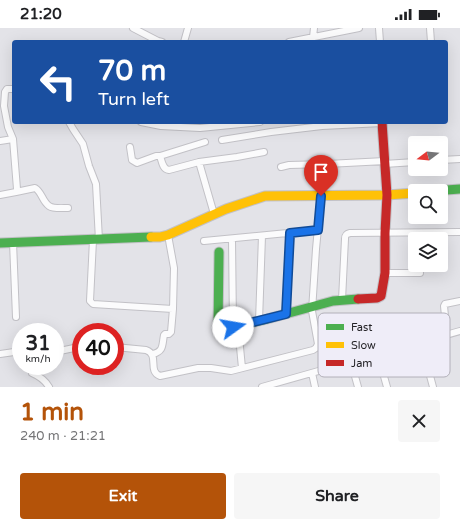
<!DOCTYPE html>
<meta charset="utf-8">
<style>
body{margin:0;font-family:"Varela Round",sans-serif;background:#f6f6f6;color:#202124;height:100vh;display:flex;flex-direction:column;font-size:15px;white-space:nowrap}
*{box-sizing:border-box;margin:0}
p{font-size:13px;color:#757577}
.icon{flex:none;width:22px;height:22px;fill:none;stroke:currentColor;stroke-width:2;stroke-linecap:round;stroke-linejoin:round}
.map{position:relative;height:359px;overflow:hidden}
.details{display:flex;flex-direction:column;background:#fff;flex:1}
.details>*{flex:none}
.top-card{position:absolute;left:12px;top:12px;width:436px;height:84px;border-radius:4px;box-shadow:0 4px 16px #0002;background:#1a4fa0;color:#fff;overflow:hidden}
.needle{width:26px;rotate:254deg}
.controls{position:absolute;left:408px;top:108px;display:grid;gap:8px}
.controls a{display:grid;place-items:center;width:40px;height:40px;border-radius:4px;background:#fff;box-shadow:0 4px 16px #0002;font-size:20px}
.speed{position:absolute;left:12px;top:295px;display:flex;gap:8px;font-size:20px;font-weight:700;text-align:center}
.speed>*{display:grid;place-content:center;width:52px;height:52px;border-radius:50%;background:#fff;box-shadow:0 4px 16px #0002;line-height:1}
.speed small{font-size:10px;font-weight:400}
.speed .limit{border:6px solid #d22;background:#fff;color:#111}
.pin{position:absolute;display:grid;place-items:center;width:34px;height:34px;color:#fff;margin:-41px -17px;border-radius:50% 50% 50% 0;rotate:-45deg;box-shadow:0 0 4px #0007}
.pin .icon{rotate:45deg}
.me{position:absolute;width:44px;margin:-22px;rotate:77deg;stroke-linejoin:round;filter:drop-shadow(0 0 3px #0008)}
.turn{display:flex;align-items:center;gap:14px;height:84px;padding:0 20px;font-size:18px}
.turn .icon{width:52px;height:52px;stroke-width:2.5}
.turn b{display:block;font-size:28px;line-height:34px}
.round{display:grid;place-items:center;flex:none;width:42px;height:42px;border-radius:4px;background:#f6f6f6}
.headline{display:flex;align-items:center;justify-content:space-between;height:68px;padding:0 20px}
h1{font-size:24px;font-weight:800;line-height:30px;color:#b45309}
.cta{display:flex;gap:8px;margin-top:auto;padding:8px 20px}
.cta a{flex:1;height:46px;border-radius:4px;background:#b45309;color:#fff;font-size:16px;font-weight:800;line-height:46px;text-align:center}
.cta a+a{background:#f6f6f6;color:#202124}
.status{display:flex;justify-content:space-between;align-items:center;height:28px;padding:0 20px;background:#fff;direction:ltr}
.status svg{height:11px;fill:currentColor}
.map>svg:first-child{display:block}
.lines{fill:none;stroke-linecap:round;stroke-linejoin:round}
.street-casing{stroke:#c2c1c6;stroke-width:8}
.fast-casing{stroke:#c2c1c6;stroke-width:11}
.slow-casing{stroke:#c2c1c6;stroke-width:11}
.jam-casing{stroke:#c2c1c6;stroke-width:11}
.street{stroke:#fbfbfc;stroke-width:6}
.fast{stroke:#4caf50;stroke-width:9}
.slow{stroke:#ffc107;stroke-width:9}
.jam{stroke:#c62828;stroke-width:9}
.route-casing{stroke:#114b97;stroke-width:10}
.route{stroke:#1a73e8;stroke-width:7}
.key{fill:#efedf8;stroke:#b2b0b9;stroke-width:1}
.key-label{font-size:11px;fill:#242327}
</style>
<div class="status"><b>21:20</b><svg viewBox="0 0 49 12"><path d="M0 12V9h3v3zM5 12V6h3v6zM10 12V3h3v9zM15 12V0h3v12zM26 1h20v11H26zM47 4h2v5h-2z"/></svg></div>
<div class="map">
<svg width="460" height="359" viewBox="0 0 460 359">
<rect width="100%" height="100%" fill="#e3e3e8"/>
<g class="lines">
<g class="street-casing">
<path id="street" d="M 133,0 L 158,13 L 162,14
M 379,0 L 380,14
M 430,0 L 431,14
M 313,9 L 314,0
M 184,14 L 188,0
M 289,14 L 359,0
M 69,94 L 73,101 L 83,116 L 89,138 L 96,156 L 99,212
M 141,94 L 161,98 L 200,100 L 260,94
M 222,112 L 271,104 L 322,98 L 382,95
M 0,113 L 13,111
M 130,119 L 132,132 L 137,135 L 156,128 L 160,128 C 162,133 162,141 169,142 L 199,134 L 214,186
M 160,128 L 205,114
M 441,132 L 460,131
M 199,134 L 237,129 L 264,124
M 384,136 L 415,134
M 281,139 L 289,137 L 327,136 L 385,133
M 16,164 L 35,160 C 42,164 42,173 49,178 C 53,181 62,180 68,180
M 0,167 L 16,164 L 17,161 L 13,111 L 8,99 L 4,78 L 5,64 L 7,61 L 14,61
M 232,211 L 233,299
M 93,212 L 90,273 L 93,276 L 173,281 L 174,240 L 168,207
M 204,213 L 318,202
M 13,214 L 16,289
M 385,245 L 420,245
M 342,272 L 345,211 C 345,207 346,206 350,205 L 460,204
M 286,286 L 290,205
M 445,288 L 444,278 L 445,276 L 460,273
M 259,293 L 262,208
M 238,298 L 242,340
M 421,314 L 433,359
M 115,319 L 146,322 C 160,327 147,343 160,348 L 198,340 L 211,340 L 231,343 L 313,322 L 316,320 L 318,316 L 312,283 L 316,221 L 321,168
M 55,324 L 74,320 L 81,320
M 0,326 L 21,323
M 153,326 C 164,323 162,317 164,307 L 165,306 L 169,306 L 171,304 L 173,281
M 378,327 L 387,359
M 351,334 L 358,359
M 32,345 C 39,348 45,352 49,359
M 312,345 L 315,359
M 262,359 L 460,303"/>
</g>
<g class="fast-casing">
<path id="fast" d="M 433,163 L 460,161
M 0,215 L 151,209
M 219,224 L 218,300 L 220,302 L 267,291 L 333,273 L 358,271"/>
</g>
<g class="slow-casing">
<path id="slow" d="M 151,209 L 160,209 L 168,207 L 226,181 L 265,168 L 387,167 L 415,165"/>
</g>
<g class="jam-casing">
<path id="jam" d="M 358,271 L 377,270 L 381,268 L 385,245 L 385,205 L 387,167 L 382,94"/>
</g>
<use href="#street" class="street"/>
<use href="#fast" class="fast"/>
<use href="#slow" class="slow"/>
<use href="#jam" class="jam"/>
</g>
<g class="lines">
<g class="route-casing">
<path id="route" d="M 233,299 L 286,286 L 290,205 L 318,202 L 321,168"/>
</g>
<use href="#route" class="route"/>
</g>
<rect x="318" y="285" width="132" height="64" rx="6" class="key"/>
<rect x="326" y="296" width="18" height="6" fill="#4caf50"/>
<rect x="326" y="314" width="18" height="6" fill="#ffc107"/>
<rect x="326" y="332" width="18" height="6" fill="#c62828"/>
<g class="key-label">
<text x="351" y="303">Fast</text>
<text x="351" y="321">Slow</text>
<text x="351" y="339">Jam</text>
</g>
</svg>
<div class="controls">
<a><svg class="needle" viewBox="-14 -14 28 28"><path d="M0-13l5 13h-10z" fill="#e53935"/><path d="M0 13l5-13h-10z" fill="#757577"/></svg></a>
<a><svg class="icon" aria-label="search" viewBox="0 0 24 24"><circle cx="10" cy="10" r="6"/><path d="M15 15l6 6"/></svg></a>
<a><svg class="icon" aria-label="layers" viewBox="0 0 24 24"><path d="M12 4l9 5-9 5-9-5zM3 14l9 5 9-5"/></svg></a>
</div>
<div class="speed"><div>31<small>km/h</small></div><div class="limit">40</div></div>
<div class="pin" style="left:321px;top:168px;background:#d93025"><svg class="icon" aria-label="arrive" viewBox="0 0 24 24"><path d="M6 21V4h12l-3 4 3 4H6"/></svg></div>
<svg class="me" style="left:233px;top:299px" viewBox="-20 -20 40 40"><circle r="19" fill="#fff"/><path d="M0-13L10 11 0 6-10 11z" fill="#1a73e8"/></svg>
<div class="top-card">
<div class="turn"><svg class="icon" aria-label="left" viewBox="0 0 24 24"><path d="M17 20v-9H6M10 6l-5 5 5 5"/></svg><div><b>70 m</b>Turn left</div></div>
</div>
</div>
<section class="details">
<div class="headline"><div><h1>1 min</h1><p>240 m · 21:21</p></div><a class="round"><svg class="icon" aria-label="close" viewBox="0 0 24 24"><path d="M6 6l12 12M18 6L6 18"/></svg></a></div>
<div class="cta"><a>Exit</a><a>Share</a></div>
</section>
